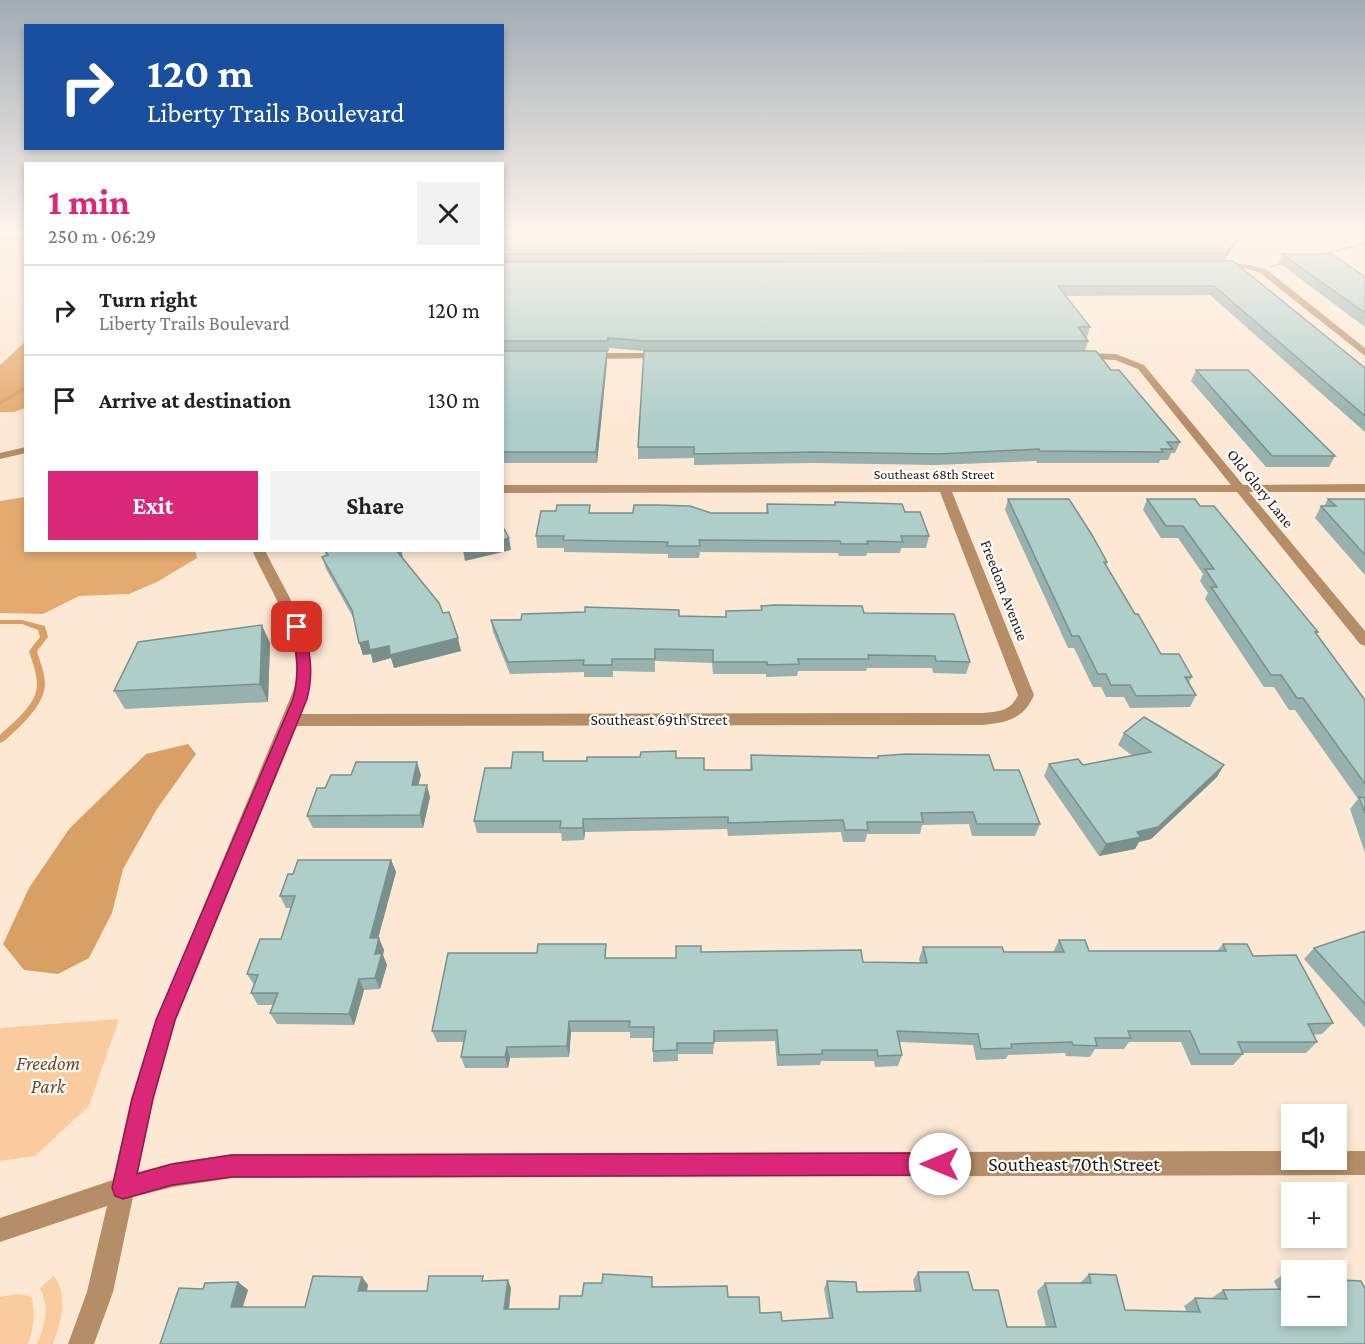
<!DOCTYPE html>
<meta charset="utf-8">
<style>
body{margin:0;font-family:"Crimson Pro",serif;background:#f2f2f2;color:#222;height:100vh;display:flex;flex-direction:column;font-size:22px;white-space:nowrap}
*{box-sizing:border-box;margin:0}
p{font-size:20px;color:#767676}
.icon{flex:none;width:33px;height:33px;fill:none;stroke:currentColor;stroke-width:2;stroke-linecap:round;stroke-linejoin:round}
.map{position:relative;flex:1;overflow:hidden}
.side{position:absolute;left:24px;top:162px;width:480px;height:390px;display:flex;flex-direction:column;background:#fff;border-radius:0px;box-shadow:0 3px 9px #0003}
.side>*{flex:none}
.banner{position:absolute;left:24px;top:24px;width:480px;height:126px;border-radius:0px;box-shadow:0 3px 9px #0003;background:#1a4fa0;color:#fff;overflow:hidden}
.tools{position:absolute;left:1281px;top:1104px;display:grid;gap:12px}
.tools a{display:grid;place-items:center;width:66px;height:66px;border-radius:0px;background:#fff;box-shadow:0 3px 9px #0003;font-size:30px}
.pin{position:absolute;display:grid;place-items:center;width:51px;height:51px;color:#fff;margin:-26px;border-radius:12px;box-shadow:0 3px 9px #0006}
.me{position:absolute;width:66px;margin:-33px;rotate:270deg;stroke-linejoin:round;filter:drop-shadow(0 0 4px #0008)}
.turn{display:flex;align-items:center;gap:21px;height:126px;padding:0 24px;font-size:27px}
.turn .icon{width:78px;height:78px;stroke-width:2.5}
.turn b{display:block;font-size:42px;line-height:51px}
.round{display:grid;place-items:center;flex:none;width:63px;height:63px;border-radius:0px;background:#f2f2f2}
.headline{display:flex;align-items:center;justify-content:space-between;height:102px;padding:0 24px}
h1{font-size:36px;font-weight:700;line-height:45px;color:#db2777}
.primary-button{display:flex;gap:12px;margin-top:auto;padding:12px 24px}
.primary-button a{flex:1;height:69px;border-radius:0px;background:#db2777;color:#fff;font-size:24px;font-weight:700;line-height:69px;text-align:center}
.primary-button a+a{background:#f2f2f2;color:#222}
ul{padding:0;list-style:none}
li{display:flex;align-items:center;gap:18px;height:90px;padding:0 24px;border-top:2px solid #e0e0e0}
li div{flex:1}
li b{display:block;font-size:22px}
li em{font-style:normal}
.map>svg:first-child{display:block}
.green{fill:#f9cb9e}
.forest{fill:#e4ab70}
.water{fill:#d9a066}
.lines{fill:none;stroke-linecap:round;stroke-linejoin:round}
.stream{fill:#d9a066;fill-rule:evenodd}
.street{fill:#b58d66;fill-rule:evenodd}
.wall{fill:#96b1ae}
.shaded-wall{fill:#7a908d}
.building{fill:#aececa;stroke:#7a908d;stroke-width:1.5}
.route{fill:#db2777;stroke:#8e194d;stroke-width:1.5}
.labels{text-anchor:middle;stroke-width:4.5;stroke-linejoin:round;paint-order:stroke}
.far-street-label{font-size:14px;fill:#201912;stroke:#fff}
.street-label{font-size:16px;fill:#201912;stroke:#fff}
.near-park-label{font-size:20px;font-style:italic;fill:#714a1e;stroke:#fff}
.near-street-label{font-size:20px;fill:#201912;stroke:#fff}
</style>
<div class="map">
<svg width="1365" height="1344" viewBox="0 0 1365 1344">
<rect width="100%" height="100%" fill="#fde8d4"/>
<path class="green" d="M 119,1019 L 89,1106 L 35,1156 L 0,1161 L 0,1028 Z
M 54,1276 C 69,1296 61,1322 53,1344 L 37,1344 C 45,1325 50,1307 40,1288 Z
M 16,1294 L 26,1295 L 32,1298 C 35,1314 34,1329 28,1344 L 0,1344 L 0,1297 Z"/>
<path class="forest" d="M 25,342 L 25,408 L 14,412 L 0,412 L 0,365 Z
M 25,497 L 26,550 L 195,550 L 197,558 L 157,582 L 129,594 L 79,596 L 43,614 L 0,613 L 0,501 Z"/>
<path class="water" d="M 188,744 L 196,754 L 157,809 L 123,869 L 112,913 L 89,958 L 58,974 L 24,970 L 3,944 L 29,888 L 69,829 L 146,754 Z"/>
<g class="lines">
<path class="stream" d="M 1357,234 L 1365,235 L 1365,238 L 1358,235 Z
M 0,237 L 26,238 L 26,240 L 0,239 Z
M 1365,243 L 1365,245 L 1312,257 L 1310,256 Z
M 1291,260 L 1293,260 L 1293,262 L 1271,267 L 1269,266 Z
M 26,385 L 26,390 L 0,405 L 0,401 Z
M 0,620 L 22,620 L 45,626 L 48,637 L 37,651 C 40,662 45,673 45,684 C 45,705 18,729 3,742 L 0,743 L 0,735 C 13,722 37,705 37,684 C 37,673 32,662 29,651 L 40,637 L 38,630 L 22,624 L 0,624 Z"/>
<path class="street" d="M 1219,264 L 1244,264 L 1266,269 L 1365,348 L 1365,356 L 1260,273 L 1244,268 L 1216,268 L 1216,264 Z
M 664,353 L 667,354 L 667,358 L 586,359 L 581,356 L 586,353 Z
M 1081,353 L 1116,354 L 1144,365 L 1243,485 L 1365,484 L 1365,492 L 1249,492 L 1365,631 L 1365,646 L 1360,644 L 1237,492 L 952,492 L 1034,695 C 1024,719 1006,723 982,725 L 297,726 L 176,1020 L 153,1099 L 138,1172 L 173,1163 L 232,1154 L 1292,1151 L 1292,1160 L 1336,1160 L 1336,1151 L 1365,1151 L 1365,1175 L 232,1178 L 173,1187 L 133,1197 L 113,1292 L 94,1344 L 68,1344 L 87,1292 L 107,1206 L 0,1242 L 0,1218 L 113,1180 L 131,1099 L 156,1020 L 294,689 C 305,638 272,595 252,550 L 265,550 C 292,607 329,649 301,714 L 982,713 C 998,712 1011,711 1018,695 L 940,492 L 502,493 L 502,485 L 1231,485 L 1138,369 L 1115,360 L 1078,358 L 1076,356 Z
M 26,447 L 26,453 L 0,459 L 0,453 Z"/>
</g>
<path class="wall" d="M 502,234 L 1241,234 L 1238,241 L 1223,261 L 1365,368 L 1365,432 L 1210,295 L 1066,296 L 1090,327 L 1087,337 L 1086,337 L 1088,341 L 1085,351 L 645,351 L 609,348 L 609,351 L 502,351 Z
M 1282,254 L 1365,277 L 1365,327 L 1279,263 Z
M 502,351 L 607,351 L 607,361 L 597,463 L 502,463 Z
M 1111,370 L 1180,442 L 1175,453 L 1171,453 L 1168,460 L 1160,460 L 1159,463 L 1037,463 L 1036,461 L 936,465 L 814,463 L 694,465 L 694,458 L 638,459 L 638,447 Z
M 1196,370 L 1335,456 L 1329,467 L 1266,467 L 1191,381 Z
M 1008,499 L 1107,562 L 1106,566 L 1135,614 L 1161,654 L 1192,677 L 1189,682 L 1196,695 L 1190,707 L 1130,708 L 1124,697 L 1106,697 L 1101,687 L 1093,687 L 1074,648 L 1068,648 L 1005,510 Z
M 1147,499 L 1200,506 L 1318,632 L 1317,634 L 1365,700 L 1365,853 L 1350,809 L 1358,799 L 1295,710 L 1289,710 L 1274,687 L 1264,687 L 1205,599 L 1208,593 L 1200,581 L 1203,574 L 1178,538 L 1161,538 L 1143,510 Z
M 1328,499 L 1365,499 L 1365,575 L 1315,518 L 1321,506 L 1324,506 Z
M 835,502 L 905,512 L 929,536 L 926,548 L 901,548 L 900,553 L 867,553 L 866,556 L 839,556 L 838,553 L 700,552 L 699,558 L 668,558 L 668,554 L 564,552 L 564,548 L 537,548 L 536,536 L 556,511 L 591,513 L 766,513 L 767,504 L 834,505 Z
M 324,550 L 401,550 L 403,558 L 443,613 L 461,651 L 394,668 L 391,658 L 373,663 L 371,654 L 363,655 L 354,619 L 326,569 L 322,557 L 326,556 Z
M 761,606 L 864,613 L 970,662 L 966,674 L 933,673 L 932,668 L 867,668 L 866,671 L 798,671 L 797,676 L 766,677 L 766,674 L 713,674 L 712,663 L 655,661 L 655,672 L 613,671 L 613,677 L 584,677 L 584,672 L 510,674 L 493,632 L 491,620 L 679,616 L 725,617 L 726,611 L 761,610 Z
M 270,643 L 268,702 L 125,709 L 114,691 Z
M 1124,733 L 1217,777 L 1151,839 L 1139,842 L 1135,849 L 1099,856 L 1044,776 L 1049,764 L 1083,765 L 1133,756 L 1118,745 Z
M 751,755 L 877,758 L 878,756 L 994,770 L 1040,824 L 1035,836 L 972,836 L 969,824 L 922,825 L 920,834 L 867,834 L 865,842 L 843,842 L 841,832 L 728,836 L 727,829 L 585,832 L 584,840 L 562,841 L 561,833 L 477,833 L 474,821 L 545,761 L 587,761 L 676,758 L 704,770 L 750,770 Z
M 421,775 L 418,785 L 430,797 L 423,828 L 313,828 L 307,816 L 325,788 Z
M 391,860 L 396,872 L 378,938 L 384,950 L 383,955 L 387,965 L 380,989 L 364,990 L 354,1025 L 277,1024 L 270,1013 L 273,1005 L 258,1005 L 251,993 L 254,985 L 247,974 L 281,939 L 291,908 L 286,908 L 280,896 L 293,874 Z
M 1365,931 L 1365,1028 L 1304,959 L 1314,948 Z
M 1059,940 L 1089,951 L 1217,951 L 1223,944 L 1253,956 L 1333,1023 L 1322,1034 L 1313,1035 L 1317,1042 L 1306,1053 L 1243,1053 L 1243,1054 L 1233,1065 L 1191,1065 L 1181,1042 L 1129,1042 L 1124,1049 L 1095,1049 L 1090,1057 L 1066,1056 L 1065,1053 L 1008,1055 L 1006,1059 L 976,1060 L 973,1045 L 900,1042 L 902,1055 L 898,1066 L 875,1067 L 874,1061 L 821,1061 L 820,1065 L 777,1066 L 775,1041 L 714,1042 L 713,1054 L 678,1054 L 678,1061 L 653,1062 L 653,1038 L 630,1038 L 630,1032 L 571,1032 L 569,1057 L 510,1058 L 508,1068 L 465,1068 L 461,1057 L 464,1042 L 437,1042 L 432,1031 L 676,958 L 701,952 L 863,962 L 920,963 L 919,959 L 923,947 L 1004,952 L 1053,952 Z
M 918,1272 L 973,1290 L 1007,1327 L 1046,1327 L 1037,1291 L 1045,1283 L 1080,1283 L 1089,1274 L 1125,1310 L 1187,1312 L 1184,1306 L 1195,1298 L 1212,1298 L 1223,1290 L 1278,1289 L 1274,1281 L 1287,1272 L 1292,1272 L 1292,1316 L 1365,1344 L 160,1344 L 203,1289 L 238,1282 L 248,1290 L 243,1307 L 305,1307 L 362,1277 L 368,1285 L 367,1291 L 427,1291 L 485,1281 L 511,1288 L 509,1309 L 559,1309 L 582,1296 L 652,1287 L 728,1297 L 760,1313 L 782,1321 L 829,1318 L 824,1289 L 827,1281 L 857,1292 L 915,1291 L 913,1280 Z"/>
<path class="shaded-wall" d="M 1241,234 L 1238,241 L 1223,262 L 1226,253 Z
M 607,351 L 607,361 L 597,463 L 596,452 Z
M 509,538 L 511,550 L 465,561 L 463,550 L 502,550 L 502,540 Z
M 395,550 L 401,550 L 403,558 L 397,560 Z
M 262,625 L 270,643 L 268,702 L 260,684 Z
M 458,638 L 461,651 L 394,668 L 391,658 L 373,663 L 371,654 L 363,655 L 359,643 L 368,641 Z
M 417,762 L 421,775 L 415,797 L 412,785 Z
M 1224,765 L 1217,777 L 1151,839 L 1139,842 L 1135,849 L 1099,856 L 1106,844 L 1137,832 Z
M 427,785 L 430,797 L 423,828 L 420,815 Z
M 583,819 L 585,832 L 584,840 L 583,828 Z
M 391,860 L 396,872 L 375,950 L 370,938 Z
M 379,938 L 384,950 L 383,955 L 387,965 L 380,989 L 375,978 L 375,954 Z
M 359,979 L 364,990 L 354,1025 L 349,1014 Z
M 569,1021 L 571,1032 L 569,1057 L 567,1046 Z
M 507,1047 L 510,1058 L 508,1068 L 505,1057 Z
M 362,1277 L 368,1285 L 365,1299 L 358,1291 Z
M 508,1280 L 511,1288 L 508,1316 L 504,1309 Z
M 238,1282 L 248,1290 L 240,1315 L 231,1307 Z"/>
<path class="building" d="M 502,234 L 1241,234 L 1226,253 L 502,254 Z
M 1282,254 L 1332,254 L 1365,277 L 1365,313 Z
M 1233,261 L 1365,368 L 1365,416 L 1214,286 L 1058,286 L 1090,327 L 1078,327 L 1088,341 L 645,341 L 608,338 L 608,341 L 502,341 L 502,262 Z
M 502,351 L 607,351 L 596,452 L 502,452 Z
M 644,351 L 1096,351 L 1111,370 L 1119,370 L 1180,442 L 1167,442 L 1173,449 L 1161,449 L 1163,452 L 1040,451 L 1039,449 L 938,454 L 815,452 L 694,454 L 694,447 L 638,447 Z
M 1196,370 L 1248,370 L 1335,456 L 1272,456 Z
M 1008,499 L 1069,499 L 1092,535 L 1107,562 L 1104,562 L 1135,614 L 1138,614 L 1161,654 L 1179,654 L 1192,677 L 1185,677 L 1196,695 L 1136,696 L 1130,685 L 1111,685 L 1106,674 L 1098,674 L 1079,636 L 1072,636 Z
M 1147,499 L 1195,499 L 1200,506 L 1214,506 L 1318,632 L 1315,632 L 1365,700 L 1365,784 L 1303,698 L 1297,698 L 1281,675 L 1271,675 L 1211,587 L 1217,587 L 1205,569 L 1214,569 L 1183,526 L 1166,526 Z
M 1328,499 L 1365,499 L 1365,555 L 1321,506 L 1336,506 Z
M 835,502 L 902,504 L 905,512 L 920,512 L 929,536 L 901,536 L 903,542 L 867,541 L 868,544 L 841,544 L 840,541 L 699,540 L 700,546 L 667,546 L 668,542 L 563,540 L 564,536 L 536,536 L 541,511 L 556,511 L 557,505 L 590,505 L 589,513 L 633,513 L 634,505 L 657,505 L 690,506 L 711,513 L 768,513 L 767,504 L 835,505 Z
M 502,525 L 509,538 L 502,540 Z
M 325,550 L 396,550 L 439,603 L 443,613 L 449,612 L 458,638 L 390,655 L 389,646 L 370,650 L 368,641 L 359,643 L 352,610 L 322,557 L 328,555 Z
M 774,605 L 862,606 L 864,613 L 954,614 L 970,662 L 936,661 L 935,656 L 868,655 L 869,659 L 798,659 L 799,664 L 767,665 L 767,662 L 713,662 L 713,650 L 655,649 L 655,659 L 612,659 L 612,665 L 583,665 L 584,660 L 508,662 L 491,620 L 521,620 L 522,614 L 585,612 L 585,607 L 679,610 L 679,616 L 726,617 L 726,611 L 762,610 L 761,606 Z
M 262,625 L 260,684 L 114,691 L 138,642 Z
M 1144,717 L 1224,765 L 1158,827 L 1137,832 L 1141,837 L 1106,844 L 1049,764 L 1078,759 L 1083,765 L 1151,752 L 1124,733 Z
M 676,751 L 676,758 L 704,758 L 704,770 L 752,770 L 751,755 L 878,758 L 878,756 L 906,754 L 989,755 L 994,770 L 1019,770 L 1040,824 L 977,824 L 973,812 L 921,813 L 923,822 L 867,822 L 868,830 L 845,830 L 843,820 L 728,823 L 728,817 L 583,819 L 583,828 L 560,828 L 561,821 L 474,821 L 485,768 L 511,768 L 513,752 L 543,752 L 543,761 L 587,761 L 587,757 L 640,757 L 641,752 Z
M 356,762 L 417,762 L 412,785 L 427,785 L 420,815 L 307,816 L 317,788 L 325,788 L 331,775 L 351,775 Z
M 1359,797 L 1365,798 L 1365,813 Z
M 298,860 L 391,860 L 370,938 L 379,938 L 375,954 L 382,953 L 375,978 L 359,979 L 349,1014 L 270,1013 L 278,993 L 251,993 L 258,975 L 247,974 L 260,939 L 281,939 L 295,896 L 280,896 L 288,874 L 293,874 Z
M 1365,931 L 1365,1004 L 1314,948 Z
M 1059,940 L 1085,940 L 1089,951 L 1226,951 L 1223,944 L 1247,944 L 1253,956 L 1296,955 L 1333,1023 L 1308,1024 L 1317,1042 L 1238,1042 L 1243,1054 L 1200,1054 L 1190,1031 L 1128,1031 L 1131,1038 L 1095,1038 L 1097,1046 L 1073,1045 L 1072,1042 L 1011,1044 L 1012,1048 L 981,1049 L 978,1034 L 897,1031 L 902,1055 L 878,1056 L 877,1050 L 822,1050 L 822,1054 L 779,1055 L 777,1030 L 714,1031 L 714,1043 L 677,1043 L 677,1050 L 653,1051 L 654,1027 L 629,1027 L 630,1021 L 569,1021 L 567,1046 L 507,1047 L 505,1057 L 461,1057 L 466,1031 L 432,1031 L 448,953 L 537,953 L 538,944 L 606,944 L 605,958 L 676,958 L 676,946 L 701,946 L 701,952 L 861,950 L 863,962 L 927,963 L 923,947 L 1002,947 L 1004,952 L 1064,952 Z
M 918,1272 L 968,1272 L 973,1290 L 998,1290 L 1007,1327 L 1056,1327 L 1045,1283 L 1091,1283 L 1089,1274 L 1116,1275 L 1125,1310 L 1200,1312 L 1195,1298 L 1227,1299 L 1223,1290 L 1292,1289 L 1292,1316 L 1336,1316 L 1336,1272 L 1339,1272 L 1342,1280 L 1361,1281 L 1365,1289 L 1365,1344 L 160,1344 L 179,1288 L 203,1289 L 205,1283 L 238,1282 L 231,1307 L 305,1307 L 313,1276 L 362,1277 L 358,1291 L 427,1291 L 429,1276 L 483,1276 L 482,1281 L 508,1280 L 504,1309 L 559,1309 L 560,1296 L 582,1296 L 584,1283 L 602,1283 L 603,1274 L 652,1277 L 652,1287 L 727,1286 L 728,1297 L 759,1297 L 760,1313 L 781,1312 L 782,1321 L 833,1318 L 827,1281 L 856,1282 L 857,1292 L 921,1291 Z
M 1287,1272 L 1292,1272 L 1292,1284 Z"/>
<linearGradient id="sky" x2="0" y2="1"><stop stop-color="#a2acb4"/><stop offset="0.55" stop-color="#fef5ec"/><stop offset="1" stop-color="#fef5ec" stop-opacity="0"/></linearGradient>
<rect width="1365" height="422" fill="url(#sky)"/>
<path class="route" d="M 297,623 L 304,627 C 310,653 314,673 307,699 L 175,1020 L 153,1099 L 137,1174 L 172,1164 L 232,1155 L 940,1153 L 948,1157 L 951,1164 L 948,1172 L 940,1175 L 232,1177 L 172,1185 L 123,1199 L 115,1196 L 112,1188 L 132,1099 L 156,1020 L 293,699 C 300,673 297,653 291,627 Z"/>
<g class="labels">
<g class="far-street-label">
<text x="934" y="479">Southeast 68th Street</text>
</g>
<g class="street-label">
<text transform="translate(1261 488) rotate(51)" y="6">Old Glory Lane</text>
<text transform="translate(1005 590) rotate(69)" y="6">Freedom Avenue</text>
<text x="659" y="725">Southeast 69th Street</text>
</g>
<g class="near-park-label">
<text x="48" y="1070">Freedom<tspan x="48" dy="23">Park</tspan></text>
</g>
<g class="near-street-label">
<text x="1074" y="1171">Southeast 70th Street</text>
</g>
</g>
</svg>
<div class="tools">
<a><svg class="icon" aria-label="sound" viewBox="0 0 24 24"><path d="M4 9h4l5-4v14l-5-4H4zM17 9q2 3 0 6"/></svg></a>
<a>+</a>
<a>−</a>
</div>
<div class="pin" style="left:297px;top:627px;background:#d93025"><svg class="icon" aria-label="arrive" viewBox="0 0 24 24"><path d="M6 21V4h12l-3 4 3 4H6"/></svg></div>
<svg class="me" style="left:940px;top:1164px" viewBox="-20 -20 40 40"><circle r="19" fill="#fff"/><path d="M0-13L10 11 0 6-10 11z" fill="#db2777"/></svg>
<div class="banner">
<div class="turn"><svg class="icon" aria-label="right" viewBox="0 0 24 24"><path d="M7 20v-9h11M14 6l5 5-5 5"/></svg><div><b>120 m</b>Liberty Trails Boulevard</div></div>
</div>
<section class="side">
<div class="headline"><div><h1>1 min</h1><p>250 m · 06:29</p></div><a class="round"><svg class="icon" aria-label="close" viewBox="0 0 24 24"><path d="M6 6l12 12M18 6L6 18"/></svg></a></div>
<ul>
<li><svg class="icon" aria-label="right" viewBox="0 0 24 24"><path d="M7 20v-9h11M14 6l5 5-5 5"/></svg><div><b>Turn right</b><p>Liberty Trails Boulevard</p></div><em>120 m</em></li>
<li><svg class="icon" aria-label="arrive" viewBox="0 0 24 24"><path d="M6 21V4h12l-3 4 3 4H6"/></svg><div><b>Arrive at destination</b></div><em>130 m</em></li>
</ul>
<div class="primary-button"><a>Exit</a><a>Share</a></div>
</section>
</div>
